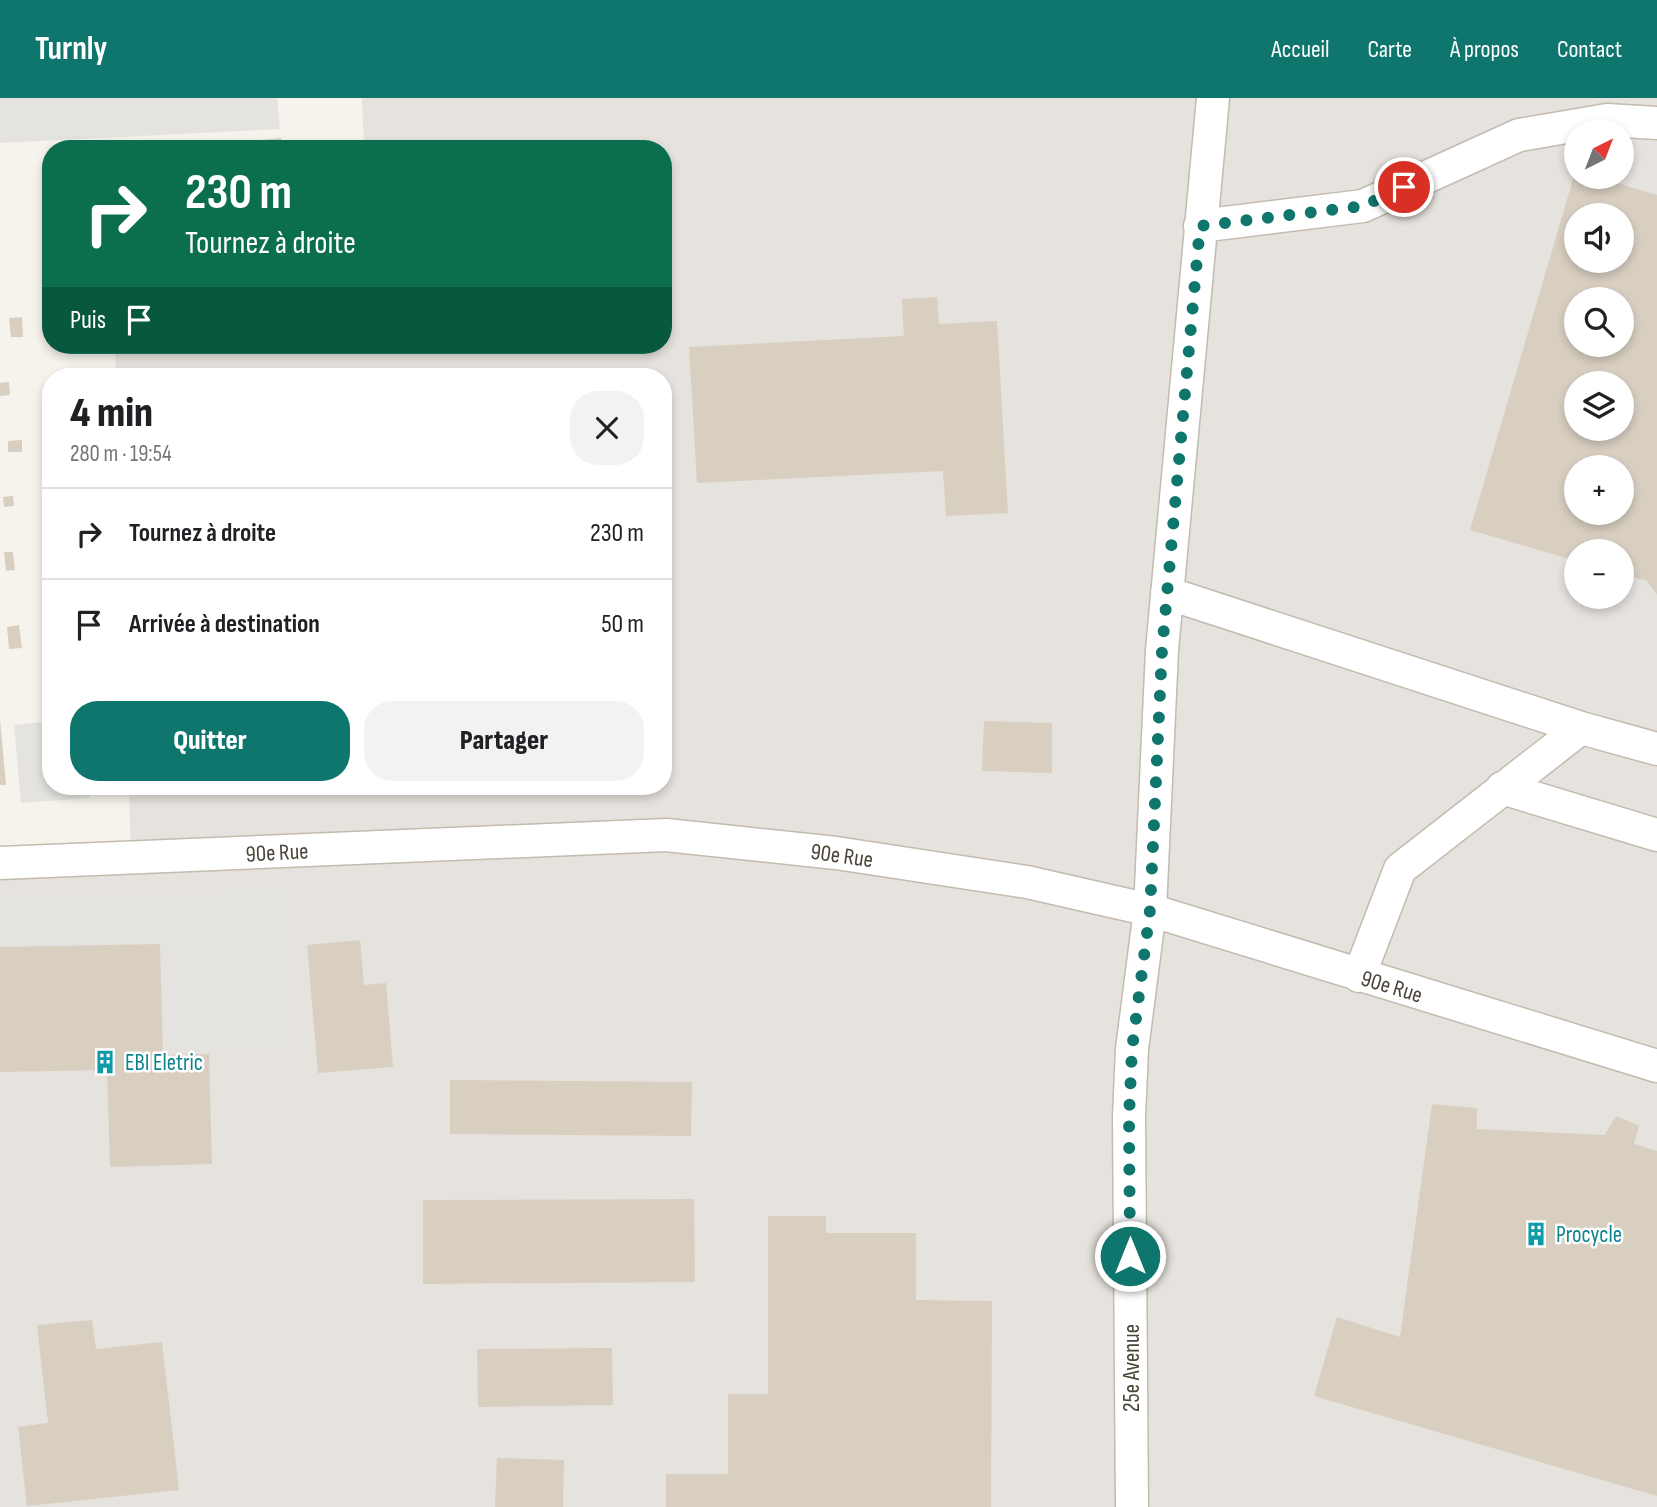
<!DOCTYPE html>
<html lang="fr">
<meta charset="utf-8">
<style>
body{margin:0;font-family:"Sofia Sans Condensed",sans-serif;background:#f2f2f2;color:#202124;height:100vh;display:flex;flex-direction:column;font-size:26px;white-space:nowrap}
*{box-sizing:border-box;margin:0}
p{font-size:23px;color:#757577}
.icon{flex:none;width:38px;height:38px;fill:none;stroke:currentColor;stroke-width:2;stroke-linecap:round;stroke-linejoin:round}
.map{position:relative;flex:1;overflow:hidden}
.drawer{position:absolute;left:42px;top:270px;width:630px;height:427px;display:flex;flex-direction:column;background:#fff;border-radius:28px;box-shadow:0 4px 10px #0003}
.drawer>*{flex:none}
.guide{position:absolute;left:42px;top:42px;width:630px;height:214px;border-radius:28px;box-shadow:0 4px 10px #0003;background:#0b6e4f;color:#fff;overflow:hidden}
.needle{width:46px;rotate:42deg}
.controls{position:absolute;left:1564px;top:21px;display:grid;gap:14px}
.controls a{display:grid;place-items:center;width:70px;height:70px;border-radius:50%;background:#fff;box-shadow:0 4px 10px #0003;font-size:35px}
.pin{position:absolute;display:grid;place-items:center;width:60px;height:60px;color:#fff;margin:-30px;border:4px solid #fff;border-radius:50%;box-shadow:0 2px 7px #0007}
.me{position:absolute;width:77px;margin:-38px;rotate:0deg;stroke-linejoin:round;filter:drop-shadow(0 0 5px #0008)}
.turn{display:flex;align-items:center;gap:24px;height:147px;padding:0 28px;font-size:32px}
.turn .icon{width:91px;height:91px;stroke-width:2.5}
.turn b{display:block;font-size:49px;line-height:60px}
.then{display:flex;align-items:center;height:66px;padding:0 28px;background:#0003;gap:14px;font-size:26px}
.round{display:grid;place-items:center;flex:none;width:74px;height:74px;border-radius:28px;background:#f2f2f2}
.head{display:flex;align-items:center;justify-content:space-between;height:119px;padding:0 28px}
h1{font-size:42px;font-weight:800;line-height:52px}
.button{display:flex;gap:14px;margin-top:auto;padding:14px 28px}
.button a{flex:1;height:80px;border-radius:28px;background:#0f766e;color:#fff;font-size:28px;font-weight:800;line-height:80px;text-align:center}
.button a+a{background:#f2f2f2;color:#202124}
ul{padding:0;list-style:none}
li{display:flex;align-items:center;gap:21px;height:91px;padding:0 28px;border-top:2px solid #e0e0e0}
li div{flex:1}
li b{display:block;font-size:26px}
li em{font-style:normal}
header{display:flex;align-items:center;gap:42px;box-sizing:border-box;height:98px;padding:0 35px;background:#0f766e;color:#fff}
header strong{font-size:33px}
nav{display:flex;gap:38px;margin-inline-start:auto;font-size:24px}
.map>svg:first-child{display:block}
.industrial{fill:#e6e2dd;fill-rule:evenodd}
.parking{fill:#e5e3e0}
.building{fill:#d8cfc1;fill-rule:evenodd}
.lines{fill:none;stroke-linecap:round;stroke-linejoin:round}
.minor-casing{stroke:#c2bbae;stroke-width:35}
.minor{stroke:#fff;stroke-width:32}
.route{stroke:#0f766e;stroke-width:12;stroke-dasharray:0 21.6}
.labels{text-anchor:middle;stroke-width:5;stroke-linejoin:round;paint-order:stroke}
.street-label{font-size:23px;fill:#4b4439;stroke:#fff}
.culture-label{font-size:23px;fill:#0d838f;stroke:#fff;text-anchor:start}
</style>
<header>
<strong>Turnly</strong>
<nav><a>Accueil</a><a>Carte</a><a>À propos</a><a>Contact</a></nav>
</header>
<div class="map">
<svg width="1657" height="1409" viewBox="0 0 1657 1409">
<rect width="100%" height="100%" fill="#f6f3ec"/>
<path class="industrial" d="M 362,0 L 1657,0 L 1657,1409 L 0,1409 L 0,765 L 131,760 L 129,688 L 663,688 L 663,278 L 116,278 L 115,247 L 663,247 L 663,51 L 364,51 ZM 1577,33 L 1622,33 L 1622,79 L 1577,79 ZM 1577,117 L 1622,117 L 1622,163 L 1577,163 ZM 1577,201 L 1622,201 L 1622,247 L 1577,247 ZM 1577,285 L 1622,285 L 1622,331 L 1577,331 ZM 1577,369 L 1622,369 L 1622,415 L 1577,415 ZM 1577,453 L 1622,453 L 1622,499 L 1577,499 Z"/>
<path class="parking" d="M 0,0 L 277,0 L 280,31 L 0,45 Z
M 51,623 L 51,688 L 89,688 L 90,700 L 21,705 L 14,627 Z
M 294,789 L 298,954 L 163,957 L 160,846 L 0,849 L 0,794 Z"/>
<path class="building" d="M 281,40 L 282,51 L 244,51 L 243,44 Z
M 1576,71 L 1577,79 L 1597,79 L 1657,97 L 1657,497 L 1647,483 L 1622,476 L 1622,453 L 1577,453 L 1577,463 L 1470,432 ZM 1577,117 L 1622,117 L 1622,163 L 1577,163 ZM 1577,201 L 1622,201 L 1622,247 L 1577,247 ZM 1577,285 L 1622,285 L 1622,331 L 1577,331 ZM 1577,369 L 1622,369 L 1622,415 L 1577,415 Z
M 937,199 L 939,226 L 997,223 L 1008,415 L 946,418 L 943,373 L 697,385 L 689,249 L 904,238 L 902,201 Z
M 22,219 L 23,239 L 11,239 L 9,220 Z
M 9,284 L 10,297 L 0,298 L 0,285 Z
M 22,342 L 22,354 L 8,354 L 8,343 Z
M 13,398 L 14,408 L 4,409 L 3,399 Z
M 4,454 L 13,454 L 15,472 L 6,473 Z
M 19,527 L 22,550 L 9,551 L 7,529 Z
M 0,622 L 6,687 L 0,687 Z
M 984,623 L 1052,625 L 1052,675 L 982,673 Z
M 360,842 L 364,887 L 386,885 L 393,969 L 318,975 L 307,847 Z
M 160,846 L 163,957 L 209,956 L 212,1066 L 110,1069 L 107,972 L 0,974 L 0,849 Z
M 450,982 L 692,984 L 691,1038 L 450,1036 Z
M 1432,1006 L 1477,1010 L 1477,1031 L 1605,1037 L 1616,1018 L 1639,1028 L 1634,1046 L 1657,1053 L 1657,1398 L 1314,1298 L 1337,1219 L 1400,1239 Z
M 694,1101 L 695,1184 L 423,1186 L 423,1102 Z
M 768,1118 L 826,1118 L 826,1135 L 916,1135 L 916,1202 L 992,1203 L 991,1409 L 666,1409 L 666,1376 L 728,1376 L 728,1296 L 768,1296 Z
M 92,1222 L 96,1251 L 162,1244 L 179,1392 L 27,1408 L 18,1329 L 48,1325 L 37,1227 Z
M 612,1250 L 613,1307 L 478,1309 L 477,1251 Z
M 497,1360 L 564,1362 L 563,1409 L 495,1409 Z"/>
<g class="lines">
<g class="minor-casing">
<path id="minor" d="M 1200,128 L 1363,108 L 1519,37 L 1607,22 L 1657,25
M 1167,495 L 1581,630 L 1657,651
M 1502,690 L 1657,737
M 0,765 L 666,737 L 836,755 L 1027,784 L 1150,812 L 1657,968
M 1359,878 L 1400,771 L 1581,630
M 1132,1409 L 1129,1019 L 1132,951 L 1150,812 L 1162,552 L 1213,0"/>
</g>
<use href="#minor" class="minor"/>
</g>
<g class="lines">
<path class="route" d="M 1130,1158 L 1129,1019 L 1132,951 L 1150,812 L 1162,552 L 1200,128 L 1363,108 L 1404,89"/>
</g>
<defs>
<g id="building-bare" transform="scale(1.89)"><path d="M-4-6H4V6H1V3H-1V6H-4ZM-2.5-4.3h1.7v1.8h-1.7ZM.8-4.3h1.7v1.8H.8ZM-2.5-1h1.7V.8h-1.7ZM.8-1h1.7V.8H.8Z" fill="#0f9aa8" stroke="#fff" stroke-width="2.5" paint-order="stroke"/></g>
</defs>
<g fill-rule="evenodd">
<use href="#building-bare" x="105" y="964"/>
<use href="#building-bare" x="1536" y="1136"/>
</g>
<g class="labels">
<g class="street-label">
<text transform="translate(277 754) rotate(-3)" y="8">90e Rue</text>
<text transform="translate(842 757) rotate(8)" y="8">90e Rue</text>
<text transform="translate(1392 888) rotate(17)" y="8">90e Rue</text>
<text transform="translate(1131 1270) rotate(-90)" y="8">25e Avenue</text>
</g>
<g class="culture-label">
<text x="125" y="972">EBI Eletric</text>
<text x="1556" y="1144">Procycle</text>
</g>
</g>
</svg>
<div class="controls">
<a><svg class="needle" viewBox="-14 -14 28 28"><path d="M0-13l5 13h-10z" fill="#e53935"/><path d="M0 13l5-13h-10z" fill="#757577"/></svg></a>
<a><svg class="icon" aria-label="sound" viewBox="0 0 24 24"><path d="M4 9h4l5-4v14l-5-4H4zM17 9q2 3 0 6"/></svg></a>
<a><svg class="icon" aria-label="search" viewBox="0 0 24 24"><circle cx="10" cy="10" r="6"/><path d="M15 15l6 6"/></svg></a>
<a><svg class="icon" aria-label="layers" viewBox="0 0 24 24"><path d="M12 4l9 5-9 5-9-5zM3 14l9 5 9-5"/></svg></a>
<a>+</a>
<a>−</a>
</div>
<div class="pin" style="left:1404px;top:89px;background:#d93025"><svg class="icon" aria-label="arrive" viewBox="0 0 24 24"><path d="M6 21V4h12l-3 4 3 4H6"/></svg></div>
<svg class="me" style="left:1130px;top:1158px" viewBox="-20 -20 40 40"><circle r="17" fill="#0f766e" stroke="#fff" stroke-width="3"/><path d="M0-11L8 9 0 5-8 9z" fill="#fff"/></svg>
<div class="guide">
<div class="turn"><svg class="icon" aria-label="right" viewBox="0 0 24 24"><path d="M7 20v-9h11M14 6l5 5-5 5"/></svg><div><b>230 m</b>Tournez à droite</div></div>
<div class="then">Puis<svg class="icon" aria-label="arrive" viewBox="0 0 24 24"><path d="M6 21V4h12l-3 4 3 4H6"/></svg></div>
</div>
<section class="drawer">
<div class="head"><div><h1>4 min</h1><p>280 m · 19:54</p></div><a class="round"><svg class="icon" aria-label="close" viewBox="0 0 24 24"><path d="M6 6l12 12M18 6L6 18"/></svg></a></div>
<ul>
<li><svg class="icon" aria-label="right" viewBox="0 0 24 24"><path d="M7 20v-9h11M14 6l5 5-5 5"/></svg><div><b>Tournez à droite</b></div><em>230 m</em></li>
<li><svg class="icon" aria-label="arrive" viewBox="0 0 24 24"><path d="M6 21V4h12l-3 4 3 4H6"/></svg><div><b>Arrivée à destination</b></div><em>50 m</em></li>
</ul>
<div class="button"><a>Quitter</a><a>Partager</a></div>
</section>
</div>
